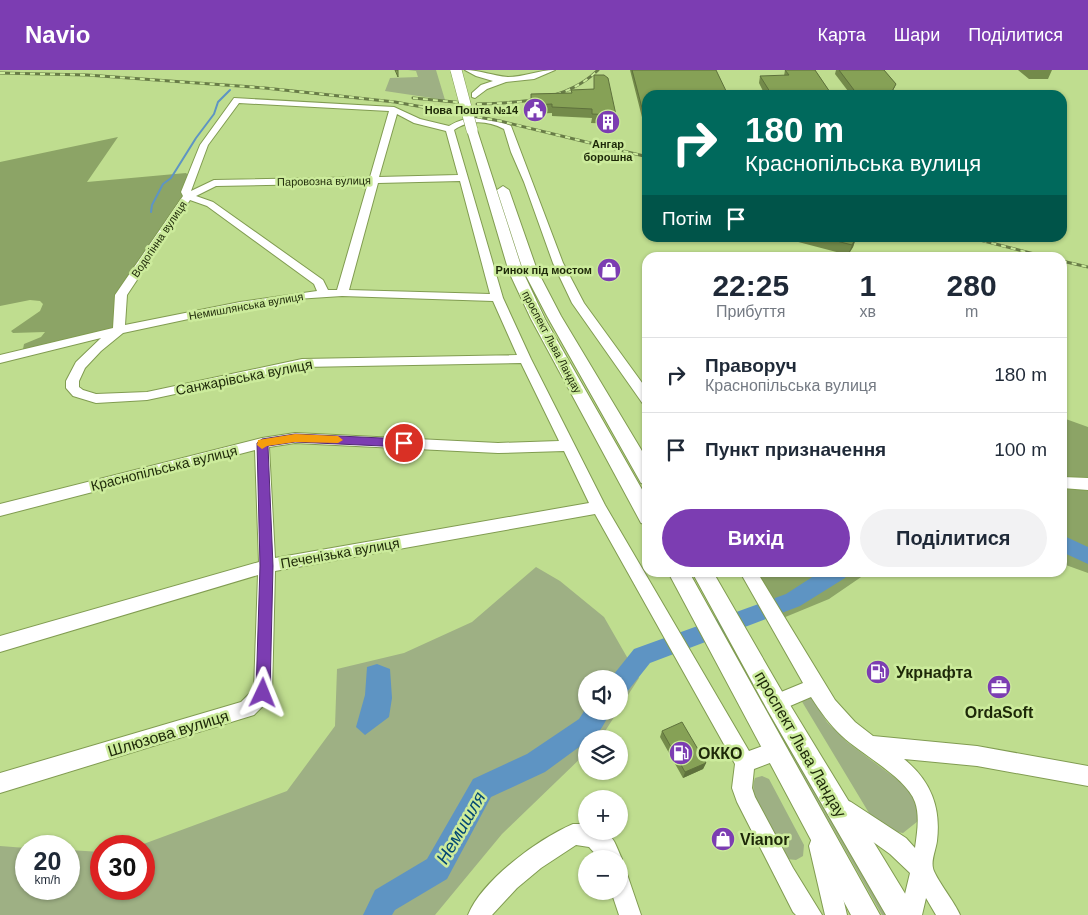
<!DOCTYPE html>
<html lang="uk">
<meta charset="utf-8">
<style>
body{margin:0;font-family:Arial,sans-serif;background:#f2f2f3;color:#1f2937;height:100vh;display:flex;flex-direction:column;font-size:19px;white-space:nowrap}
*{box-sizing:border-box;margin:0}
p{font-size:16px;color:#747a83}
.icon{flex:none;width:28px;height:28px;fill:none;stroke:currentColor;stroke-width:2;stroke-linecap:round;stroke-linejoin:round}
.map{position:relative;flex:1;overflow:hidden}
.sheet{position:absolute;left:642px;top:182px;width:425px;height:325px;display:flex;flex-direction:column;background:#fff;border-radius:15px;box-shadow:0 1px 4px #0004}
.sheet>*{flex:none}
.guide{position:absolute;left:642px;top:20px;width:425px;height:152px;border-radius:15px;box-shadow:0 1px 4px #0004;background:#00695c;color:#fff;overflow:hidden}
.fabs{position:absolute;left:578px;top:600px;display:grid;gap:10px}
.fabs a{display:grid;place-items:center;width:50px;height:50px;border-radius:50%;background:#fff;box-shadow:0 1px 4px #0004;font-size:25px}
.speed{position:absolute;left:15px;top:765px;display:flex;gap:10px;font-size:25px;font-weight:700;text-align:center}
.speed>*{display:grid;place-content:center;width:65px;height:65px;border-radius:50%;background:#fff;box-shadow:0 1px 4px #0004;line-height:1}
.speed small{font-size:12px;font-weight:400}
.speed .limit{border:8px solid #d22;background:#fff;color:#111}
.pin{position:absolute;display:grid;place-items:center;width:42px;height:42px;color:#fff;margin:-21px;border:2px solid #fff;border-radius:50%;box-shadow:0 1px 5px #0007}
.me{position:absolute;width:55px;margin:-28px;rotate:2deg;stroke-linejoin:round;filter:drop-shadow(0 0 4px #0008)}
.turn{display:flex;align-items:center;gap:18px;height:105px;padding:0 20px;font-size:22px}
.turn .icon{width:65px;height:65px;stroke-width:2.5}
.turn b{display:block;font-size:35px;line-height:42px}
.then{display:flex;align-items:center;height:48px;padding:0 20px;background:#0003;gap:10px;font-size:19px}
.eta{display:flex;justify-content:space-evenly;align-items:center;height:85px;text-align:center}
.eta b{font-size:30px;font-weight:600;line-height:35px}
.button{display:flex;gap:10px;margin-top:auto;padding:10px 20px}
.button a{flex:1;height:58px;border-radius:30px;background:#7c3db2;color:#fff;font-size:20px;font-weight:600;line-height:58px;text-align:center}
.button a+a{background:#f2f2f3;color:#1f2937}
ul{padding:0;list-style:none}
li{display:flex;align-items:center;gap:15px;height:75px;padding:0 20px;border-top:1px solid #e0e1e3}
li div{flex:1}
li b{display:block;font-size:19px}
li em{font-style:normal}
header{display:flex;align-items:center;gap:30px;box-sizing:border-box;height:70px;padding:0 25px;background:#7c3db2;color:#fff}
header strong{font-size:24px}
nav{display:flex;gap:28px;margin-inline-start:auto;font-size:18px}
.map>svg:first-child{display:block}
.green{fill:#9eb084}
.forest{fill:#8ca466}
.water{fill:#5e94c3}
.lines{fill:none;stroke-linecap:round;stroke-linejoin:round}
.stream{stroke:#5e94c3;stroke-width:2}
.river{fill:#5e94c3;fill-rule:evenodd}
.minor-casing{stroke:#819c51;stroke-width:2}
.major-casing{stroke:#819c51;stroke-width:2}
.minor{fill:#fff;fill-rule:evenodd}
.major{fill:#fff;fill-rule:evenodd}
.rail-casing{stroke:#687c47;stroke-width:3}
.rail{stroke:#cceb9c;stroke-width:2;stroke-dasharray:5;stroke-linecap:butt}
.major-bridge-casing{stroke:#819c51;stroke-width:12;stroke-linecap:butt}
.major-bridge{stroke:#fff;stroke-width:11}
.wall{fill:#738a4a}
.shaded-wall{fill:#5e713c}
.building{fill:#86a156;stroke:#5e713c}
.route{fill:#7c3db2;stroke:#512874}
.slow{fill:#f59e0b}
.labels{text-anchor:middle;stroke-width:5;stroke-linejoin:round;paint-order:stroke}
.far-poi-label{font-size:11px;font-weight:bold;fill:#1d2808;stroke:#cceb9c;text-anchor:end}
.far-street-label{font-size:11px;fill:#1d2808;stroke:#cceb9c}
.street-label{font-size:14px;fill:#1d2808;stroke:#cceb9c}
.near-poi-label{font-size:16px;font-weight:bold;fill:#1d2808;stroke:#cceb9c;text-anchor:start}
.near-street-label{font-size:16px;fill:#1d2808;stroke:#cceb9c}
.near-water-label{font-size:18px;font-style:italic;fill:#034773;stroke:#cceb9c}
</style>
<header>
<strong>Navio</strong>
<nav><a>Карта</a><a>Шари</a><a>Поділитися</a></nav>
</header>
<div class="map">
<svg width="1088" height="845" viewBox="0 0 1088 845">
<rect width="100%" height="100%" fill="#bfdd8f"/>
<path class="green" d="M 408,0 L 436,0 L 445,30 L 385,21 L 390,8 L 418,7 L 416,1 Z
M 536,497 L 560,511 L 604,547 L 639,608 L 619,639 L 619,609 L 586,609 L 586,641 L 618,641 L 600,669 L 586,669 L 586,683 L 502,764 L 435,845 L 0,845 L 0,776 L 26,778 L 26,819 L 69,819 L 69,780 L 101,782 L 101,819 L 144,819 L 144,776 L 138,776 L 287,721 L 335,656 L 337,599 L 404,583 L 472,552 Z
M 811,626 L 827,652 L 847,672 L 910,719 L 919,738 L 918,751 L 903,763 L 890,761 L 872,748 L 801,630 Z
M 781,657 L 891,845 L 882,845 L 782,668 L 779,660 Z
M 762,706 L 769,709 L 804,775 L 803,786 L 796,790 L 787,789 C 776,769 746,730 755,708 Z"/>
<path class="forest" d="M 118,67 L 87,112 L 186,103 L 188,105 L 186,122 L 121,225 L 119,260 L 29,282 L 23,279 L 24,274 L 41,267 L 45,262 L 13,263 L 11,261 L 40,241 L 43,234 L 40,231 L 30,230 L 0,236 L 0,92 Z
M 1063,348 L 1088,357 L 1088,503 L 1063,494 Z
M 757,503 L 867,503 L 829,529 L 783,548 Z"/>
<path class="water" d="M 377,594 L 390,599 L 392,628 L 389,647 L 365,665 L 356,657 L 365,625 L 367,597 Z"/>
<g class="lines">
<path class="stream" d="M 151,142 L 152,135 L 163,114 L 171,108 L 196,68 L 214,44 L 218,32 L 230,20"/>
<path class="river" d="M 1062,465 L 1088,477 L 1088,494 L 1062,482 Z
M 820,502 L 848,502 L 845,508 L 800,536 L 650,593 L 627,622 L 619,625 L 619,609 L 610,609 L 634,579 L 786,524 Z
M 586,638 L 586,641 L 610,641 C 606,651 598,669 586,669 L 586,672 L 545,702 L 491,727 L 447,809 L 395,840 L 392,845 L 363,845 L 375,820 L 427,789 L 473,709 L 527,684 L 579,649 Z"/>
<g class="minor-casing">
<path id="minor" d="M 234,28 L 394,37 L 420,49 L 449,56 C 468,44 491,46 511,56 L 563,193 L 584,233 L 648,321 L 648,335 L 643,334 L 572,233 L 553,193 L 524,112 L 511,82 L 504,59 C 488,51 470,49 454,60 L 503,228 L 531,289 L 605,435 L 749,681 L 776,671 L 783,674 L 786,681 L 783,688 L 754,699 L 752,718 L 755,727 L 793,798 L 822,845 L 796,845 L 793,842 L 737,732 L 732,718 L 735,694 L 595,444 L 275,501 L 272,623 L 270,629 L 254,645 L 0,723 L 0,703 L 241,632 L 254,619 L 258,505 L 0,582 L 0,566 L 259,492 L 255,380 L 0,446 L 0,434 L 262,368 L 295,363 L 498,373 L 559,371 L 521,293 L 302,297 L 147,330 L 96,333 L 73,326 L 66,318 L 66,311 L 76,292 L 101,268 L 0,293 L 0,285 L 113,258 L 115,225 L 183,126 L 181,122 L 200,75 ZM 239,33 L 389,41 L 370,107 L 214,110 L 191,121 L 208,75 ZM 397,44 L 414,53 L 446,61 L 458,105 L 379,107 ZM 460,111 L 490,224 L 349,220 L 378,113 ZM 368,113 L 337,220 L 328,220 L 323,210 L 213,132 L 196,126 L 216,116 ZM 190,130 L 207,136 L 314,214 L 317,221 L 240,232 L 125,255 L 127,225 ZM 342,226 L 493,231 L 517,285 L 302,289 L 147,322 L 96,324 L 83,320 L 79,317 L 79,311 L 85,298 L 101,281 L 123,263 L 240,238 L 296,229 ZM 295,373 L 498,383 L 564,381 L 589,433 L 275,488 L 269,377 Z
M 1062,407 L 1088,408 L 1088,420 L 1062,418 Z
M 740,502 L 757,502 L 835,630 L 855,652 L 873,666 L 977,676 L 1088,696 L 1088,716 L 977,696 L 904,689 C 931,711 941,737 937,771 C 936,779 931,790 933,798 C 934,806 956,834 960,845 L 936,845 L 926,828 L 922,845 L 900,845 L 910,803 L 890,784 L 837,746 L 834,739 L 837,732 L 844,729 L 851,732 L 906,768 L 915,778 C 917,763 920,746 915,732 C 907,708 861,684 842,666 C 830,655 820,641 811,627 L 776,642 L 769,639 L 767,633 L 769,627 L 803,613 Z
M 573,754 L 586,754 L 586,761 C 613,761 612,766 622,789 L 619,796 L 619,789 L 600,789 L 589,777 L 576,775 L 541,798 L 517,818 L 492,845 L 468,845 C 482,810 538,769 573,754 Z
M 820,765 L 828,768 L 831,776 L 847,845 L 825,845 L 809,776 L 812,768 Z
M 619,801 L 627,804 L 641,845 L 619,845 L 611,821 L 619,821 Z"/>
</g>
<g class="major-casing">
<path id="major" d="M 465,0 C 480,0 493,6 508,7 C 524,7 539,0 555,0 L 534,9 L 506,12 L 487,19 L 475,28 L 472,27 L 472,23 L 481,15 L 493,11 L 476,6 Z
M 472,57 L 477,60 L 523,202 L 545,249 L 648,430 L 648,455 L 641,453 L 531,249 L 509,202 L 467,60 Z
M 503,116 L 509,120 L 537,200 L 561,246 L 648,391 L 648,415 L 641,413 L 547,246 L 523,200 L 497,120 Z
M 668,502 L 689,502 L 880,845 L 851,845 Z
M 692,502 L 713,502 L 784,625 L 912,835 L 916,845 L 886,845 L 768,641 Z"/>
</g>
<use href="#minor" class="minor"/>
<use href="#major" class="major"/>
<g class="rail-casing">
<path id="rail" d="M 0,3 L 87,5 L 265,18 L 395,32 L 500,51 L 648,87
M 413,28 L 465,33
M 477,34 C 519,33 567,31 598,0
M 972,168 L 1050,188
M 1062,191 L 1088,197"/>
</g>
<use href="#rail" class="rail"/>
<g class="major-bridge-casing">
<path id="major-bridge" d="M 456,0 L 472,60"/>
</g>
<use href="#major-bridge" class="major-bridge"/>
</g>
<path class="wall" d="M 630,0 L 716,0 L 648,25 L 648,63 L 646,63 Z
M 785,0 L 815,0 L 832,25 L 765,25 L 759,13 L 760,6 L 784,6 Z
M 836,0 L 884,0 L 896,14 L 891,25 L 851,25 L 835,4 Z
M 1018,0 L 1052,0 L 1048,9 L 1029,9 Z
M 594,5 L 616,45 L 615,54 L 591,53 L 592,48 L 552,46 L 552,43 L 531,44 L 531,24 L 571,23 L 594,19 Z
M 783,168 L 856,168 L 853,177 L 848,185 Z
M 662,661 L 706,693 L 703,699 L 683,708 L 660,667 Z"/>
<path class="shaded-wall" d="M 856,168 L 853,177 L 848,185 L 852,175 Z
M 706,693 L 703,699 L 683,708 L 685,702 Z"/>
<path class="building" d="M 395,0 L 398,0 L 398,7 Z
M 632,0 L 716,0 L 728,25 L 648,25 L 648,57 L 647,57 Z
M 785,0 L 815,0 L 832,25 L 772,25 L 760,6 L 789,5 Z
M 839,0 L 884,0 L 896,14 L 890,25 L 861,25 L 861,24 L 857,24 Z
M 594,5 L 604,5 L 608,8 L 616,45 L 592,44 L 592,39 L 552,37 L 552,34 L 531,35 L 531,24 L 572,23 L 571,20 L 594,19 Z
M 825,168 L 856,168 L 852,175 Z
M 682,652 L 706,693 L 685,702 L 662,661 Z"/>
<path class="route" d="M 295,364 L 404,369 L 409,373 L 404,377 L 295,372 L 268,376 L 273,496 L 270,623 L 268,627 L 263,629 L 258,627 L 256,623 L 260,496 L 257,373 L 262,369 Z"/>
<path class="slow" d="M 295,364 L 338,366 L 343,370 L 338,373 L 295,372 L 267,376 L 262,379 L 257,375 L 258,370 Z"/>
<defs>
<g id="civic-disc" transform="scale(1.25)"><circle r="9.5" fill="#7c3db2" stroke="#cceb9c"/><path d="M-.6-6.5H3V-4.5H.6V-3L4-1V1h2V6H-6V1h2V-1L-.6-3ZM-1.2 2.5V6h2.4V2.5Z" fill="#fff"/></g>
<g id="building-disc" transform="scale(1.25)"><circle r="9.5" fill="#7c3db2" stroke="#cceb9c"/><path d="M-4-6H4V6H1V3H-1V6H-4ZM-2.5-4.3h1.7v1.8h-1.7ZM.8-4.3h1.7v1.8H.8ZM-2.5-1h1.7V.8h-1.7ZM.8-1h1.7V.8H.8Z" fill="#fff"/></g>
<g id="shop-disc" transform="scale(1.25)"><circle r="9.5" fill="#7c3db2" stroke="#cceb9c"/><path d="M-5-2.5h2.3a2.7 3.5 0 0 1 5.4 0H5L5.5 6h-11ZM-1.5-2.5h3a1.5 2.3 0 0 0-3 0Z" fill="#fff"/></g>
<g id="fuel-disc" transform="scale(1.25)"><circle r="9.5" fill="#7c3db2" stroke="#cceb9c"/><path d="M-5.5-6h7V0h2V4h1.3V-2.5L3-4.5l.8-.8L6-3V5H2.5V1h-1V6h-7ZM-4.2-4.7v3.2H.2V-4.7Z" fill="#fff"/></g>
<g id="office-disc" transform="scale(1.25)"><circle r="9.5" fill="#7c3db2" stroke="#cceb9c"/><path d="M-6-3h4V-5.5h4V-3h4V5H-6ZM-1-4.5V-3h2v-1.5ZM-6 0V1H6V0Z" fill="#fff"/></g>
</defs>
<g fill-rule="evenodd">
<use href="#civic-disc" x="535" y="40"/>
<use href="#building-disc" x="608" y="52"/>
<use href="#shop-disc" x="609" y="200"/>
<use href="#fuel-disc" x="878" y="602"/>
<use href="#office-disc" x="999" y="617"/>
<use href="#fuel-disc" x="681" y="683"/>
<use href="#shop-disc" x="723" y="769"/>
</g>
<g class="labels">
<g class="far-poi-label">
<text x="518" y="44">Нова Пошта №14</text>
<text x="608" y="78" text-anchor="middle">Ангар<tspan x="608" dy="13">борошна</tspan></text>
<text x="592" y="204">Ринок під мостом</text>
</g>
<g class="far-street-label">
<text transform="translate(324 111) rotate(-1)" y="4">Паровозна вулиця</text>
<text transform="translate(159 169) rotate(-56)" y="4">Водогінна вулиця</text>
<text transform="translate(246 236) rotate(-10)" y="4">Немишлянська вулиця</text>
<text transform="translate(552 272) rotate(62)" y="4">проспект Льва Ландау</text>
</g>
<g class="street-label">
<text transform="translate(244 307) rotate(-11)" y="5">Санжарівська вулиця</text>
<text transform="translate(164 398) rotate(-14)" y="5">Краснопільська вулиця</text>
<text transform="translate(340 483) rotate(-10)" y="5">Печенізька вулиця</text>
</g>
<g class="near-poi-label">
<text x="896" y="608">Укрнафта</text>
<text x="999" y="648" text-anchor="middle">OrdaSoft</text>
<text x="698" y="689">ОККО</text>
<text x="740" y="775">Vianor</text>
</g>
<g class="near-street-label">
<text transform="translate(168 663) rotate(-17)" y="6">Шлюзова вулиця</text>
<text transform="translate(801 674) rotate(60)" y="6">проспект Льва Ландау</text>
</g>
<g class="near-water-label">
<text transform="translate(461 758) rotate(-60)" y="6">Немишля</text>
</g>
</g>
</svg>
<div class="fabs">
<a><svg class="icon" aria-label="sound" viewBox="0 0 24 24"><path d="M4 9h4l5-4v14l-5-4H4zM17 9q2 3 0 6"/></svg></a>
<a><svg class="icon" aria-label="layers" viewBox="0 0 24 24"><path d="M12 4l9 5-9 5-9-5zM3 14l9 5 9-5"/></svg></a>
<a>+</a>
<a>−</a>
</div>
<div class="speed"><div>20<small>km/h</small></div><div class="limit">30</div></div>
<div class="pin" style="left:404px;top:373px;background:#d93025"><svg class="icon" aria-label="arrive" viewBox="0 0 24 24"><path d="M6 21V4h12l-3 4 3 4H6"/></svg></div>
<svg class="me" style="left:263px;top:623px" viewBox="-20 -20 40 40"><path d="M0-17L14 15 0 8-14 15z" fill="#7c3db2" stroke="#fff" stroke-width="4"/></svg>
<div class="guide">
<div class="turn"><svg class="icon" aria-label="right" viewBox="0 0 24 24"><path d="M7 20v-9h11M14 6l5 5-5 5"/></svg><div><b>180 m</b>Краснопільська вулиця</div></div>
<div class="then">Потім<svg class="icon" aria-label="arrive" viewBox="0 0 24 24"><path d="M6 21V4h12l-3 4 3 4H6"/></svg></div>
</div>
<section class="sheet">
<div class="eta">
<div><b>22:25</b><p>Прибуття</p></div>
<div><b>1</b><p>хв</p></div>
<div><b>280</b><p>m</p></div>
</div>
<ul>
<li><svg class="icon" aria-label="right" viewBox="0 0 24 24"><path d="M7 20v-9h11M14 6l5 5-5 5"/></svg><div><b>Праворуч</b><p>Краснопільська вулиця</p></div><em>180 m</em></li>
<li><svg class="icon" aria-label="arrive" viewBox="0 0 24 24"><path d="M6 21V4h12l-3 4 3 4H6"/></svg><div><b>Пункт призначення</b></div><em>100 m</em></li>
</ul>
<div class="button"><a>Вихід</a><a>Поділитися</a></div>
</section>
</div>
